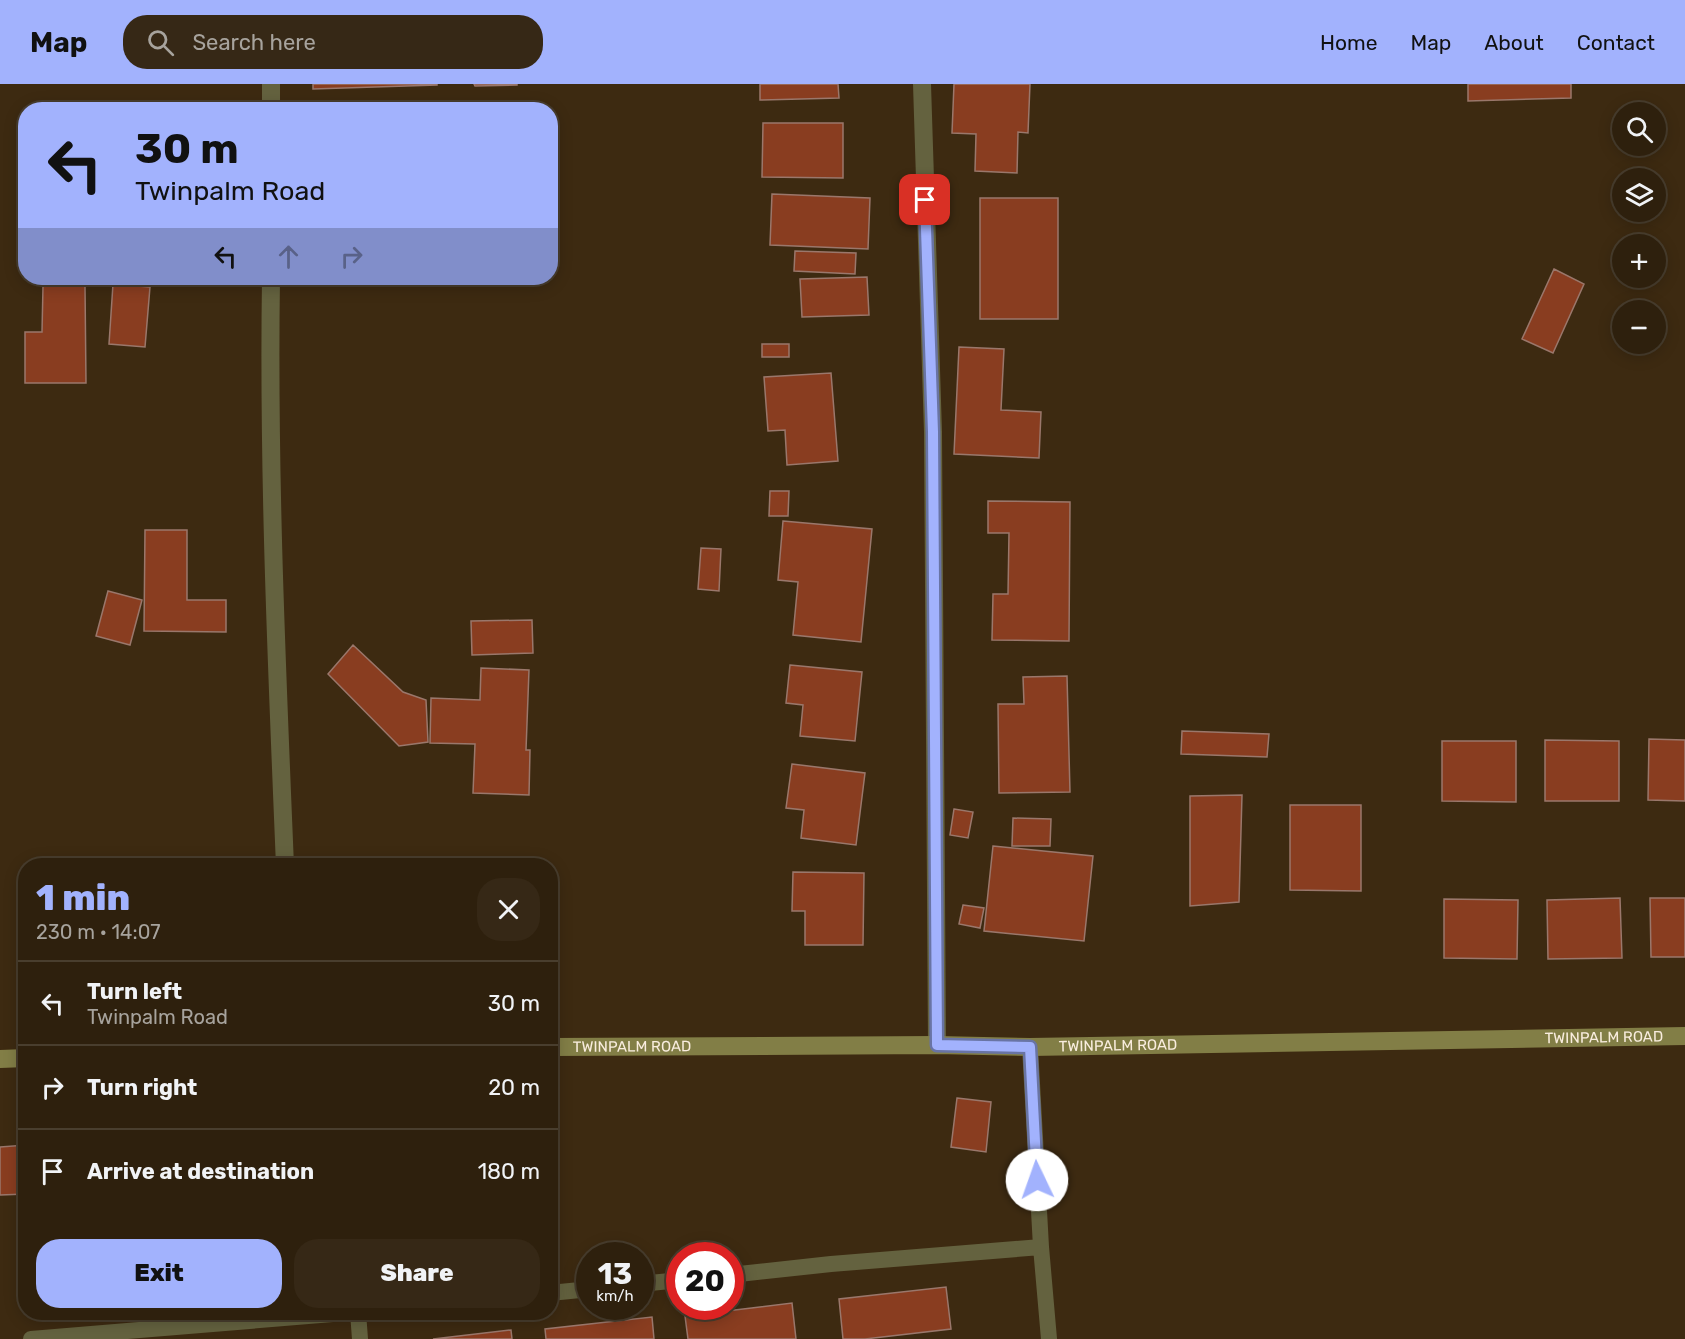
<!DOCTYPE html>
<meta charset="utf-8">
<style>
body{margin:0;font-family:Rubik,sans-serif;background:#362816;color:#f1f3f6;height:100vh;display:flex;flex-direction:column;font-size:22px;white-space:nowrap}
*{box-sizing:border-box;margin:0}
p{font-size:20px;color:#a7a39d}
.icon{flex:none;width:33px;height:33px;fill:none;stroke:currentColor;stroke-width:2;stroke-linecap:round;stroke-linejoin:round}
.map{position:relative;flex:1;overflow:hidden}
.side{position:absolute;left:18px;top:774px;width:540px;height:462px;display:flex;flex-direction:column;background:#2e200d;border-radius:24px;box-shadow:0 3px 15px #0003,0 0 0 2px #493e2e}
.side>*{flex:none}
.banner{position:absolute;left:18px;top:18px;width:540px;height:183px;border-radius:24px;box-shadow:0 3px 15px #0003,0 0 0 2px #493e2e;background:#a2b2fd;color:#111;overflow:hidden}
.buttons{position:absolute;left:1612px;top:18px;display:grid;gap:12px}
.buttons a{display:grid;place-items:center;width:54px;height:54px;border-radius:50%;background:#2e200d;box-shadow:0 3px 15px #0003,0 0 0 2px #493e2e;font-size:30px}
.speed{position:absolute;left:576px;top:1158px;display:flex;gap:12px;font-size:30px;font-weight:700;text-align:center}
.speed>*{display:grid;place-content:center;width:78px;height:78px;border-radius:50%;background:#2e200d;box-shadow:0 3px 15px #0003,0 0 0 2px #493e2e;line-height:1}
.speed small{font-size:15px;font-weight:400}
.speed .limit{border:9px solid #d22;background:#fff;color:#111}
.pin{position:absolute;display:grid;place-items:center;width:51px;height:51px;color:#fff;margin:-26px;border-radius:12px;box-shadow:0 3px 9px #0006}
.me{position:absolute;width:66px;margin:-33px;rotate:357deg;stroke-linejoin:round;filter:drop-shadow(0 0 4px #0008)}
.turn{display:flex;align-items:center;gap:21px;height:126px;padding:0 18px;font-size:27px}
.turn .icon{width:78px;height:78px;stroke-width:2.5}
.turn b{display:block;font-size:42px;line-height:51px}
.lanes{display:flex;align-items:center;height:57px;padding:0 18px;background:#0003;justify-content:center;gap:30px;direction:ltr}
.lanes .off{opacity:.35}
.round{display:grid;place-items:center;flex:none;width:63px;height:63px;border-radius:24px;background:#362816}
.head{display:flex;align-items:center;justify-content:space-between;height:102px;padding:0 18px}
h1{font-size:36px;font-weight:800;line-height:45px;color:#a2b2fd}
.cta{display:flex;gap:12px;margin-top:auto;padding:12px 18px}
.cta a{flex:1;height:69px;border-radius:24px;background:#a2b2fd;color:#111;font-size:24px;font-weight:800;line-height:69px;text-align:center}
.cta a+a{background:#362816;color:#f1f3f6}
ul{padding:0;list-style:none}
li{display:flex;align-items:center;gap:18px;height:84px;padding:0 18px;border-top:2px solid #493e2e}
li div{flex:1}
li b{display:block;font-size:22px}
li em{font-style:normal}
header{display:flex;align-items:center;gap:36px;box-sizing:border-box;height:84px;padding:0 30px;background:#a2b2fd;color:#111}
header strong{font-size:28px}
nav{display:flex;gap:33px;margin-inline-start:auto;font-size:21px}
.search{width:420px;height:54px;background:#362816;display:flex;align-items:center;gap:15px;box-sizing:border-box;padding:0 21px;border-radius:24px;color:#a7a39d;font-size:22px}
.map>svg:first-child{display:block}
.building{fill:#893d20;stroke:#9a776b;stroke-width:1.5}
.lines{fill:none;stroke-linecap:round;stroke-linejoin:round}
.lane{stroke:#64623f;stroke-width:16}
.street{stroke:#64623f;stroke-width:18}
.secondary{stroke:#827e46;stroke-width:18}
.route-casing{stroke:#6974a4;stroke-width:15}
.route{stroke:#a2b2fd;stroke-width:10}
.labels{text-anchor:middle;stroke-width:5;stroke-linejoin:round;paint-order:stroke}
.street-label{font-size:15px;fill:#f9edde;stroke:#1d150a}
</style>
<header>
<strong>Map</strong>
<div class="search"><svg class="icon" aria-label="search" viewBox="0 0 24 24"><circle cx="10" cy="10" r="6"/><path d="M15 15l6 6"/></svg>Search here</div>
<nav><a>Home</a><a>Map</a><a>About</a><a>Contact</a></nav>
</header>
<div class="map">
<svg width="1685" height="1255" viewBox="0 0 1685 1255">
<rect width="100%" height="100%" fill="#3d2a11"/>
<path class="building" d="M 313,0 L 437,0 L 437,1 L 313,5 Z
M 474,0 L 517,0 L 517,1 L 475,2 Z
M 760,0 L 838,0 L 839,14 L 760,16 Z
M 954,0 L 1030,0 L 1028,49 L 1018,48 L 1017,89 L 975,87 L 976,50 L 952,49 Z
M 1468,0 L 1571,0 L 1571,14 L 1468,17 Z
M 763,39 L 843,39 L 843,94 L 762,93 Z
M 772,110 L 870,114 L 868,165 L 770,161 Z
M 980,114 L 1058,114 L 1058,235 L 980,235 Z
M 795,167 L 856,169 L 855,190 L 794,187 Z
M 1554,185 L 1584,200 L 1553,269 L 1522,255 Z
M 867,193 L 869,231 L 802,233 L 800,195 Z
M 113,200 L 150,203 L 145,263 L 109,260 Z
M 43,202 L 85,202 L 86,299 L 25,299 L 25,248 L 42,248 Z
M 762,260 L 789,260 L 789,273 L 762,273 Z
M 959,263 L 1004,265 L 1001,326 L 1041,328 L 1039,374 L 954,370 Z
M 831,289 L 838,377 L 787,381 L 785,346 L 768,347 L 764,293 Z
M 770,407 L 789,407 L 788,432 L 769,432 Z
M 988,417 L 1070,418 L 1069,557 L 992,556 L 993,510 L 1008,510 L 1009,449 L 988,449 Z
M 783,437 L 872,445 L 861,558 L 793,551 L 798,498 L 778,496 Z
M 145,446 L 187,446 L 187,516 L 226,516 L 226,548 L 144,547 Z
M 701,464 L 721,465 L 719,507 L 698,505 Z
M 108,507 L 142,516 L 130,561 L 96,552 Z
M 532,536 L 533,569 L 472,571 L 471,537 Z
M 353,561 L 403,608 L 426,616 L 428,658 L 399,662 L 328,590 Z
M 790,581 L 862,588 L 855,657 L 800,652 L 803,621 L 786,619 Z
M 481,584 L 529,586 L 526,666 L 530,666 L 529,711 L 473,709 L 475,660 L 430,659 L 431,614 L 480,616 Z
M 1067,592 L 1070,708 L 999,709 L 998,620 L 1024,620 L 1023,593 Z
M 1182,647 L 1269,650 L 1267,673 L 1181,670 Z
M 1649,655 L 1685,656 L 1685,717 L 1648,716 Z
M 1545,656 L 1619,657 L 1619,717 L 1545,717 Z
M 1442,657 L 1516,657 L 1516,718 L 1442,717 Z
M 792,680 L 865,689 L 856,761 L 801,754 L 804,726 L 786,724 Z
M 1242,711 L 1239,818 L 1190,822 L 1190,712 Z
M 1290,721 L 1361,721 L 1361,807 L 1290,806 Z
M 954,725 L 973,728 L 968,754 L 950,751 Z
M 1013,734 L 1051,735 L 1050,762 L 1012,762 Z
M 993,762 L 1093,772 L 1084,857 L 984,847 Z
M 793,788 L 864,789 L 863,861 L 805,861 L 805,827 L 792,827 Z
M 1620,814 L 1622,874 L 1548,875 L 1547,816 Z
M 1650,814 L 1685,814 L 1685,873 L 1651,873 Z
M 1444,815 L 1518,816 L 1517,875 L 1444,874 Z
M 963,821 L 984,824 L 980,844 L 959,840 Z
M 957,1014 L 991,1018 L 986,1068 L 951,1063 Z
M 26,1061 L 26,1110 L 0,1111 L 0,1063 Z
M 946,1203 L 951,1245 L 865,1255 L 843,1255 L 839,1215 Z
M 792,1219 L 796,1255 L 688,1255 L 685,1232 Z
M 652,1233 L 654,1255 L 546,1255 L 545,1245 Z
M 511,1246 L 512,1255 L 433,1255 Z"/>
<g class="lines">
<path class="lane" d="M 1030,963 L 1041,1163 L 1049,1255
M 730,1191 L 831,1180 L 1041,1163
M 640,1200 L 680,1196
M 550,1209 L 590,1205
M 358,1228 L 360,1255
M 31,1255 L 357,1228"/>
<path class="street" d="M 271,0 L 271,26
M 922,0 L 933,348 L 937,961
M 271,194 C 268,390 277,586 285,782"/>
<g class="secondary">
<path id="s1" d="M 550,963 L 937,961 L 1030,963 L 1685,952"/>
<path d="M 0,975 L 26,974"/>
</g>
</g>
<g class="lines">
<g class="route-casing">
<path id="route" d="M 925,116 L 933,348 L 937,961 L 1030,963 L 1037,1096"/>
</g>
<use href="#route" class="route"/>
</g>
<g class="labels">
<g class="street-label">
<text dy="5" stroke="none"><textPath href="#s1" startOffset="1054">TWINPALM ROAD</textPath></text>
<text dy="5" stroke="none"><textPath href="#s1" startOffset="568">TWINPALM ROAD</textPath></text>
<text dy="5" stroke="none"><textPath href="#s1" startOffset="82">TWINPALM ROAD</textPath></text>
</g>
</g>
</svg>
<div class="buttons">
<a><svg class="icon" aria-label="search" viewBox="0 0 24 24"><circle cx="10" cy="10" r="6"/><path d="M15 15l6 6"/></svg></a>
<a><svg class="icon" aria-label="layers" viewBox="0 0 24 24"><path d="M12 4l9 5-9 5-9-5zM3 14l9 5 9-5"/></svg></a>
<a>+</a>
<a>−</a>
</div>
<div class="speed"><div>13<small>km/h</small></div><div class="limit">20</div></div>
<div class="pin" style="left:925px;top:116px;background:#d93025"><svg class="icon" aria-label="arrive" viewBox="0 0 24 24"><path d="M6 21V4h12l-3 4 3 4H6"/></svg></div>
<svg class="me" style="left:1037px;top:1096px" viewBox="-20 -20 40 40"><circle r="19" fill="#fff"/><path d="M0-13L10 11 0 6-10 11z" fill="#a2b2fd"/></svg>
<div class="banner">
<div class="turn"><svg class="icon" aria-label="left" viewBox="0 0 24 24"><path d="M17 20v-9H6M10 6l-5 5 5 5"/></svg><div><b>30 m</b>Twinpalm Road</div></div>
<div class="lanes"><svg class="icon" aria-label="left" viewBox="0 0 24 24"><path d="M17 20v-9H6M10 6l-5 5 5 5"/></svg><svg class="icon off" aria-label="ahead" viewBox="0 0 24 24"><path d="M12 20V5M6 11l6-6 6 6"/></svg><svg class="icon off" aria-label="right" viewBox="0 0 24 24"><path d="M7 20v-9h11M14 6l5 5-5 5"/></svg></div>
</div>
<section class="side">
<div class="head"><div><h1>1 min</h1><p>230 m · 14:07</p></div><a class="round"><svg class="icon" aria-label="close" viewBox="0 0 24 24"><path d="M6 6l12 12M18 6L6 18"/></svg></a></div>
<ul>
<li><svg class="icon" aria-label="left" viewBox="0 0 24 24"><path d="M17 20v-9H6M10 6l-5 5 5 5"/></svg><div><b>Turn left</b><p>Twinpalm Road</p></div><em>30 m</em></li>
<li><svg class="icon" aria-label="right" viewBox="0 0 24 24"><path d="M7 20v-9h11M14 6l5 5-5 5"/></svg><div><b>Turn right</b></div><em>20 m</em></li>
<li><svg class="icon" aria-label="arrive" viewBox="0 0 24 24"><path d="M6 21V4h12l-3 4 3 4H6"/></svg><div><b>Arrive at destination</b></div><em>180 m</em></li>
</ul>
<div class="cta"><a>Exit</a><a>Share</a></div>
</section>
</div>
